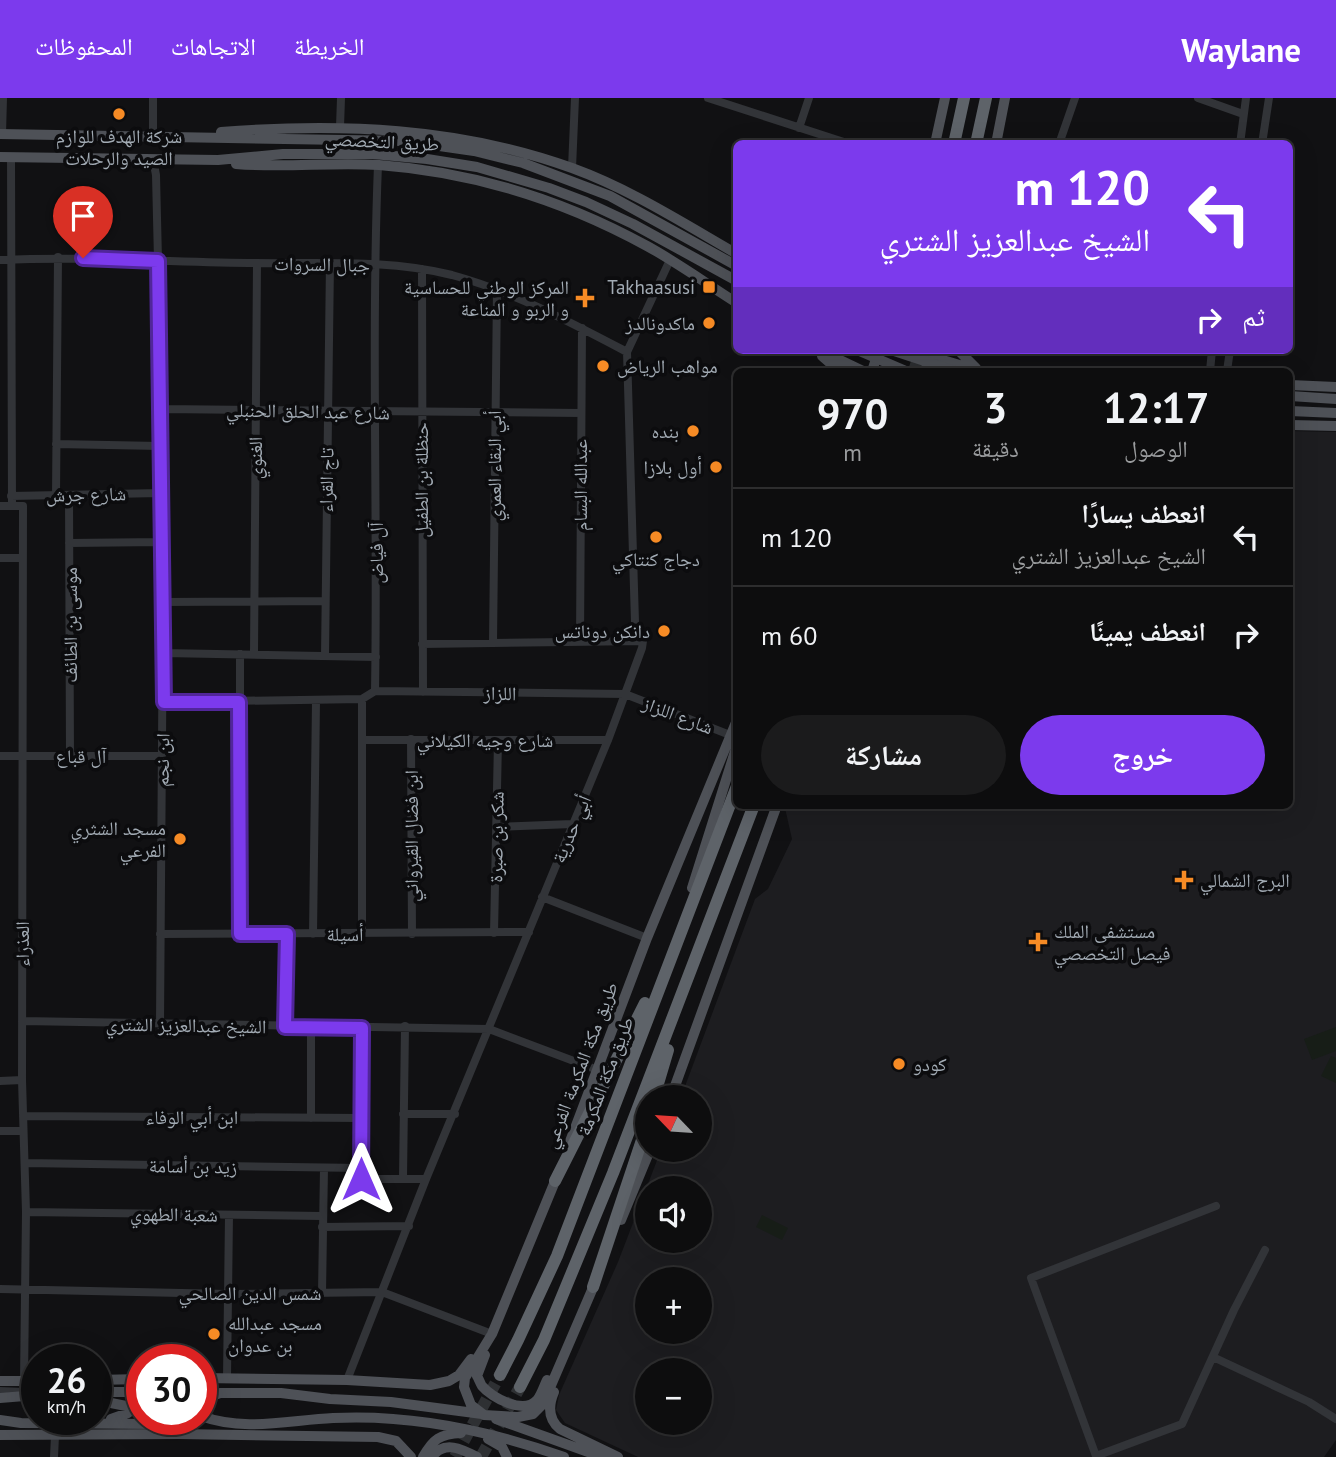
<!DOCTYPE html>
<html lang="ar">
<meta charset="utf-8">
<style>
body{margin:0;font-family:"PT Sans","Noto Naskh Arabic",sans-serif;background:#1b1b1c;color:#f1f3f6;direction:rtl;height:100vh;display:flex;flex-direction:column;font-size:26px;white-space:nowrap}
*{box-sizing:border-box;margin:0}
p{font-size:23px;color:#9a9c9e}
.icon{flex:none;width:38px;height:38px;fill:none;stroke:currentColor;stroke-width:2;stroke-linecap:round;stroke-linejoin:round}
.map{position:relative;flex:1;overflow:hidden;direction:ltr}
.side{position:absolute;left:733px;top:270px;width:560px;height:441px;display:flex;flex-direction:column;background:#0d0d0e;border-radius:10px;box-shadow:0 7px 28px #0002,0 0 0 2px #2d2d2e;direction:rtl}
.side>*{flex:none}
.hud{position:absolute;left:733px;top:42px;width:560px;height:214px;border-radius:10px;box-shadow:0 7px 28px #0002,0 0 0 2px #2d2d2e;direction:rtl;background:#7c3aed;color:#fff;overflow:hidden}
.needle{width:46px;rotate:295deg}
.buttons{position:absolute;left:635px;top:987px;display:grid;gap:14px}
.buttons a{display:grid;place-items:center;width:77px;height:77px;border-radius:50%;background:#0d0d0e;box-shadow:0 7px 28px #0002,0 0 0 2px #2d2d2e;font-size:35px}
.speed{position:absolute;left:21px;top:1246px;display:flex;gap:14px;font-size:35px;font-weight:700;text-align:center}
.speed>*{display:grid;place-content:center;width:91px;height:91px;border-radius:50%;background:#0d0d0e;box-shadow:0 7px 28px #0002,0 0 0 2px #2d2d2e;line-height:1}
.speed small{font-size:18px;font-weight:400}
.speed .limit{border:10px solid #d22;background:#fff;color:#111}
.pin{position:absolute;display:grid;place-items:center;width:60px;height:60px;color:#fff;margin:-72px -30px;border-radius:50% 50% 50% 0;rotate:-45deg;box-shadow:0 0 7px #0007}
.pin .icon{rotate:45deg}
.me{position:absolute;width:77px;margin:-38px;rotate:0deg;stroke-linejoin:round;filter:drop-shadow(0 0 5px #0008)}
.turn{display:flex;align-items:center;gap:24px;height:147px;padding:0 28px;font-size:32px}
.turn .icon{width:91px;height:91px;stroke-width:2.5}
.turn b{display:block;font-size:49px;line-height:60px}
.then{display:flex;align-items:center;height:66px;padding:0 28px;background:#0003;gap:14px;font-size:26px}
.eta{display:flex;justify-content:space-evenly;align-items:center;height:119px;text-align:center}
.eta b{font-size:42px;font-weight:700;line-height:49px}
.primary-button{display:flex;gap:14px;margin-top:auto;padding:14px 28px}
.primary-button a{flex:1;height:80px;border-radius:42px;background:#7c3aed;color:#fff;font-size:28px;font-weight:700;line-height:80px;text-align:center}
.primary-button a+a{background:#1b1b1c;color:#f1f3f6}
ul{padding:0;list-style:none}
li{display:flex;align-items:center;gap:21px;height:98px;padding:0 28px;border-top:2px solid #2d2d2e}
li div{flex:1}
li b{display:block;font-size:26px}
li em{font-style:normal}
header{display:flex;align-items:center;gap:42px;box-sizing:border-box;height:98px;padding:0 35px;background:#7c3aed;color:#fff}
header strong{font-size:33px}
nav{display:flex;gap:38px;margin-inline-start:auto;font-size:24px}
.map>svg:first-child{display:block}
.built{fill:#1d1d20;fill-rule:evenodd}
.green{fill:#171d17}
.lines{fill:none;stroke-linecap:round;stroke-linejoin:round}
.highway-tunnel{stroke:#2e3033;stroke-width:12;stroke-dasharray:12 6;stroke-linecap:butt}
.minor{stroke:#323438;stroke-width:8}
.major{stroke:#4e5157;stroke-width:10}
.highway{stroke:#5e6369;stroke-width:12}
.major-bridge{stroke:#4e5157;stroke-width:10}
.route-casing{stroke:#51269a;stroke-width:18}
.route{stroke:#7c3aed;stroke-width:12}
.poi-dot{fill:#f68b25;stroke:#0c0c0e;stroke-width:2.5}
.labels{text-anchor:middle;stroke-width:7;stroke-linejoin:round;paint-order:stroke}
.poi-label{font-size:19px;fill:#a2abb4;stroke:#0c0c0e;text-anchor:end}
.street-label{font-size:19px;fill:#a2abb4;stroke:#0c0c0e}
</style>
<header>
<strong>Waylane</strong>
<nav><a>الخريطة</a><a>الاتجاهات</a><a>المحفوظات</a></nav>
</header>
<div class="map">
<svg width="1336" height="1359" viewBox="0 0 1336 1359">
<rect width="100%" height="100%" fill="#111113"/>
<path class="built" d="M 1290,333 L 1336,334 L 1336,1342 L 1324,1359 L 638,1359 L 565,1325 L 556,1312 L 559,1297 L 618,1164 L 661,1052 L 700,1052 L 700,999 L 681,999 L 755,801 L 768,791 L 792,741 L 785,710 L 788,707 L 1290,707 ZM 648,1090 L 700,1090 L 700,1143 L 648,1143 ZM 648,1181 L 700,1181 L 700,1234 L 648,1234 ZM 648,1272 L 700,1272 L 700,1325 L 648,1325 Z"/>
<path class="green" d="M 1336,929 L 1336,953 L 1312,962 L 1304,941 Z
M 1331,958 L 1336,960 L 1336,985 L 1321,978 Z
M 762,1117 L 788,1130 L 782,1142 L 756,1129 Z"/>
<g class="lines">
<path class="highway-tunnel" d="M 914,273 L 921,252
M 455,1359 L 500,1277
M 481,1359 L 520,1289"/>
<path class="minor" d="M 708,0 L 850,46
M 1198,0 L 1243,16
M 340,29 L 341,0
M 799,30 L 809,0
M 2,36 L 3,0
M 153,38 L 153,0
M 1059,46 L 1075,0
M 1240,46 L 1246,0
M 1262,46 L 1269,0
M 11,59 L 12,407
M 153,61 L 156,77 L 158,162 L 163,504 L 160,927
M 572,70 L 575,0
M 0,162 C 85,158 170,164 256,165 C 321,166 388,161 452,177 C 514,194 570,224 627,254
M 422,171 L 423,594
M 1210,273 L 1212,252
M 1227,273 L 1230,252
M 162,311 L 581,315
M 56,346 L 160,348
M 56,397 L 58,159
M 69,397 L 70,658
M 11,398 L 160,395
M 0,408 L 23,408 L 22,982 L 26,1114 L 24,1283
M 69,445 L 161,444
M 0,460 L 22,460
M 163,504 L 325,503
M 580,544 L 582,230
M 493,545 L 497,191
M 422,546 L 643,543
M 164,555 L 376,559
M 254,555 L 257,165
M 325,558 L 330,164
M 375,593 L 625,596 L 730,637
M 362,601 L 362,836
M 164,604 L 362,601 L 375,593 C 378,418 371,243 378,67
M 411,641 L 412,836
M 363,642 L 608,642
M 0,658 L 162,658
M 496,729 L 572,726
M 542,799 L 647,840
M 494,835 L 498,643
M 160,836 L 529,834
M 240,836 L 240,556
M 313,836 L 316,603
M 22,923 L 489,931 L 595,971
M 285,929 L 287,836
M 361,930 L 361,1081 L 426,1081
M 0,983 L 22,982
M 403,1016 L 455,1016
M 23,1018 L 361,1020
M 311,1020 L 311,929
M 0,1033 L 23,1033
M 25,1065 L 361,1070
M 403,1080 L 405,928
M 1216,1108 L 1031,1180 L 1096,1358 L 1182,1326 L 1234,1212 L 1265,1152
M 26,1114 L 321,1118
M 322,1129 L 409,1128
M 0,1191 L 227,1196 L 382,1194 L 492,1236
M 322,1195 L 324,1070
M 1213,1259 L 1309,1304 L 1336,1321
M 227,1280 L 229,1117
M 347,1282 L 426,1081 L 608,642 L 642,550 L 643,543 L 635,524 L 627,254 L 670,162
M 0,1293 L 23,1294
M 54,1359 L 55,1338"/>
<path class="major" d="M 221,34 C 340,25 458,29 572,70 C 630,91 683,125 737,156
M 0,36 L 405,43 L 474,53 L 523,65 L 610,98 L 737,168
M 935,46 L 945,0
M 996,46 L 1005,0
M 0,59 L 218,62 L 283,56 L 373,56 L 427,61 L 477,69 L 549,90 L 586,104 L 633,126 L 737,183
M 236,66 C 283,70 332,64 379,67 C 473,74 565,103 647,148 C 678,165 707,186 737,205
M 819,252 L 863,273
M 909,252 L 980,273
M 958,252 L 976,270
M 822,258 L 839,273
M 872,273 L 879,252
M 923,273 L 937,261 L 940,252
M 1290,287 L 1336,289
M 1290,298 L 1336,301
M 1290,313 L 1336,315
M 1290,327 L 1336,328
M 692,790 L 737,647
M 671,999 L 777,707
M 569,1046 L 647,840 L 737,622
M 558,1076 L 492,1236 L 465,1280 L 464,1289 L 471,1307 L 484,1317 L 518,1319 L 533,1316 L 543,1306 L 595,1185
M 621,1122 L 650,1052
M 485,1257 L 477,1278 C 478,1279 481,1287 482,1288 C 492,1300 524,1317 537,1302 C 541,1298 544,1288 547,1282
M 201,1280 L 347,1282 L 430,1287 L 449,1283 L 459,1277 L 471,1261
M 96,1282 L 142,1281
M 0,1283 L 37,1283
M 96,1294 L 142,1294
M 554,1294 C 548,1308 548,1321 560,1331 L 618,1359
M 0,1300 L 37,1297
M 96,1302 L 126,1308 L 128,1315 L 111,1321
M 201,1302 L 220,1295 L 281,1295 L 330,1301 L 391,1304 L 482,1316
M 201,1318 C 245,1334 289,1322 333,1320 C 412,1316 491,1333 564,1359
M 496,1321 L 602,1359
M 0,1322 L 21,1325 L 155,1326 L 166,1321
M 0,1337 L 179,1336 L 378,1339 L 396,1343 L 411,1359
M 488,1341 L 502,1349 L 507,1359
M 423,1359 C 433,1341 440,1336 461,1335
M 432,1359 C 444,1342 462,1351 477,1359"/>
<path class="highway" d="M 954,46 L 964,0
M 976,46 L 986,0
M 654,999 L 668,952
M 555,1083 L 645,905
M 593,1189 L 648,1024
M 500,1277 L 518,1242 L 557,1158 L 737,688
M 520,1289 L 544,1242 L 613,1075 L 754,707"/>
<path class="major-bridge" d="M 857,252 L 906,273
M 891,252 L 955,273"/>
</g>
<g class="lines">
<g class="route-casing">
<path id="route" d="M 83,160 L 158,163 L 164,604 L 239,604 L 240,836 L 287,836 L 285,929 L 362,930 L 361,1081"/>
</g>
<use href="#route" class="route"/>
</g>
<g class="poi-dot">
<circle cx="119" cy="16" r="7"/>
<rect x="702" y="182" width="14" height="14" rx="3.5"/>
<path d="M581.5 189.5h7v7h7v7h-7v7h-7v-7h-7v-7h7z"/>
<circle cx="709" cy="225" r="7"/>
<circle cx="603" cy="268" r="7"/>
<circle cx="693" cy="333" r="7"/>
<circle cx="716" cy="369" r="7"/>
<circle cx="656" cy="439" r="7"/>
<circle cx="664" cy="533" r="7"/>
<circle cx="180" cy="741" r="7"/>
<path d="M1180.5 771.5h7v7h7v7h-7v7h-7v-7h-7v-7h7z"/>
<path d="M1034.5 833.5h7v7h7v7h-7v7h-7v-7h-7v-7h7z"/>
<circle cx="899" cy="966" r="7"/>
<circle cx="214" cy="1236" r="7"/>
</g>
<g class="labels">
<g class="poi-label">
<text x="119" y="45" text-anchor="middle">شركة الهدف للوازم<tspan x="119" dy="22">الصيد والرحلات</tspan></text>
<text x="569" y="196">المركز الوطني للحساسية<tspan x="569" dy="22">و الربو و المناعة</tspan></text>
<text x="695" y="196">Takhaasusi</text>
<text x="695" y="232">ماكدونالدز</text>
<text x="617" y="275" text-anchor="start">مواهب الرياض</text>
<text x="679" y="340">بنده</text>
<text x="702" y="376">أول بلازا</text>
<text x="656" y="468" text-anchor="middle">دجاج كنتاكي</text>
<text x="650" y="540">دانكن دوناتس</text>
<text x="166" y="737">مسجد الشثري<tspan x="166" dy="22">الفرعي</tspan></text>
<text x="1200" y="789" text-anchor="start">البرج الشمالي</text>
<text x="1054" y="840" text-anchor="start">مستشفى الملك<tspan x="1054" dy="22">فيصل التخصصي</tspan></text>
<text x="913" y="973" text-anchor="start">كودو</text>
<text x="228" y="1232" text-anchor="start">مسجد عبدالله<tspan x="228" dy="22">بن عدوان</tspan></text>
</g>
<g class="street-label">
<text transform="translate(382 43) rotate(3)" y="7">طريق التخصصي</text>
<text transform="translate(322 166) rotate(1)" y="7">جبال السروات</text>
<text transform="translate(308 313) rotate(1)" y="7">شارع عبد الحلق الحنبلي</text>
<text transform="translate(255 360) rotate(-90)" y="7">الغنوي</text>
<text transform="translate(494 368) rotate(-90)" y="7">أبي البقاء العمري</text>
<text transform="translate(326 382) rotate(-89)" y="7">تاج القراء</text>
<text transform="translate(421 382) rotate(-90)" y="7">حنظلة بن الطفيل</text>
<text transform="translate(580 387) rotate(-90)" y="7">عبدالله البسام</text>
<text transform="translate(86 396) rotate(-1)" y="7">شارع جرش</text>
<text transform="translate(376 455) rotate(-90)" y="7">آل فياض</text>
<text transform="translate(70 527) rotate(-90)" y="7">موسى بن الطائف</text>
<text transform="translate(500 595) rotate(1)" y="7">اللزاز</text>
<text transform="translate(678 617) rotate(21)" y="7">شارع اللزاز</text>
<text x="485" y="649">شارع وجيه الكيلاني</text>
<text x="81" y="665">آل قباع</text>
<text transform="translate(162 662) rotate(-89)" y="7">ابن نجم</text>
<text transform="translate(571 731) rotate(-67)" y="7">أبي حدرية</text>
<text transform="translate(411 738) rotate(-90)" y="7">ابن فضال القيرواني</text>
<text transform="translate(496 739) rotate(-89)" y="7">شكر بن صبرة</text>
<text x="345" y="843">أسيلة</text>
<text transform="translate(22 846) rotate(-90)" y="7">العذراء</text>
<text transform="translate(186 927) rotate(1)" y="7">الشيخ عبدالعزيز الشتري</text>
<text transform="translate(580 967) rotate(-69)" y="7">طريق مكة المكرمة الفرعي</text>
<text transform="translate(605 978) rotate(-69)" y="7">طريق مكة المكرمة</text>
<text x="192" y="1026">ابن أبي الوفاء</text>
<text transform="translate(193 1068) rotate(1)" y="7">زيد بن أسامة</text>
<text transform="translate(174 1116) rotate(1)" y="7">شعبة الطهوي</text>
<text x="250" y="1202">شمس الدين الصالحي</text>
</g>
</g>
</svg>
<div class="buttons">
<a><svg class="needle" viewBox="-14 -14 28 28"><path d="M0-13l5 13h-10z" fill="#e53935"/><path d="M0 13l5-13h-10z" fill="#9a9c9e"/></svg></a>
<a><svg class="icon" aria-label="sound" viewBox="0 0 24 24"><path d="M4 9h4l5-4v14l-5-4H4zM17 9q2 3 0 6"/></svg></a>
<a>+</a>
<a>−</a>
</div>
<div class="speed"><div>26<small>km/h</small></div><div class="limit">30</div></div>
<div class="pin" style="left:83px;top:160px;background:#d93025"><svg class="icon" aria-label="arrive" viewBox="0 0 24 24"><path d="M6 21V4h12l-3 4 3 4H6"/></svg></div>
<svg class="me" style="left:361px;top:1081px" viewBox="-20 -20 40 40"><path d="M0-17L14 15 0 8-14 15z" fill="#7c3aed" stroke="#fff" stroke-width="4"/></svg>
<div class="hud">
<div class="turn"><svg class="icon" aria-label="left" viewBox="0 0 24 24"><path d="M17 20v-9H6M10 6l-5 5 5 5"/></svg><div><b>120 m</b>الشيخ عبدالعزيز الشتري</div></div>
<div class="then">ثم<svg class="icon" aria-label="right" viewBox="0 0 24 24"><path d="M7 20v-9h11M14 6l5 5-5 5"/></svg></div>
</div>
<section class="side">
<div class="eta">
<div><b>12:17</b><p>الوصول</p></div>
<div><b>3</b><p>دقيقة</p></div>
<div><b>970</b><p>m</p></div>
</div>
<ul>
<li><svg class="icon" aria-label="left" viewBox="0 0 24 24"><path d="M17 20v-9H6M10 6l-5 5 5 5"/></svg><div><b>انعطف يسارًا</b><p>الشيخ عبدالعزيز الشتري</p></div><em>120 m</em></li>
<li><svg class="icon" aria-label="right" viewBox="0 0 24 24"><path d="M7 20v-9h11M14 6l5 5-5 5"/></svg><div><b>انعطف يمينًا</b></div><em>60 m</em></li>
</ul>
<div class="primary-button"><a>خروج</a><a>مشاركة</a></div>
</section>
</div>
